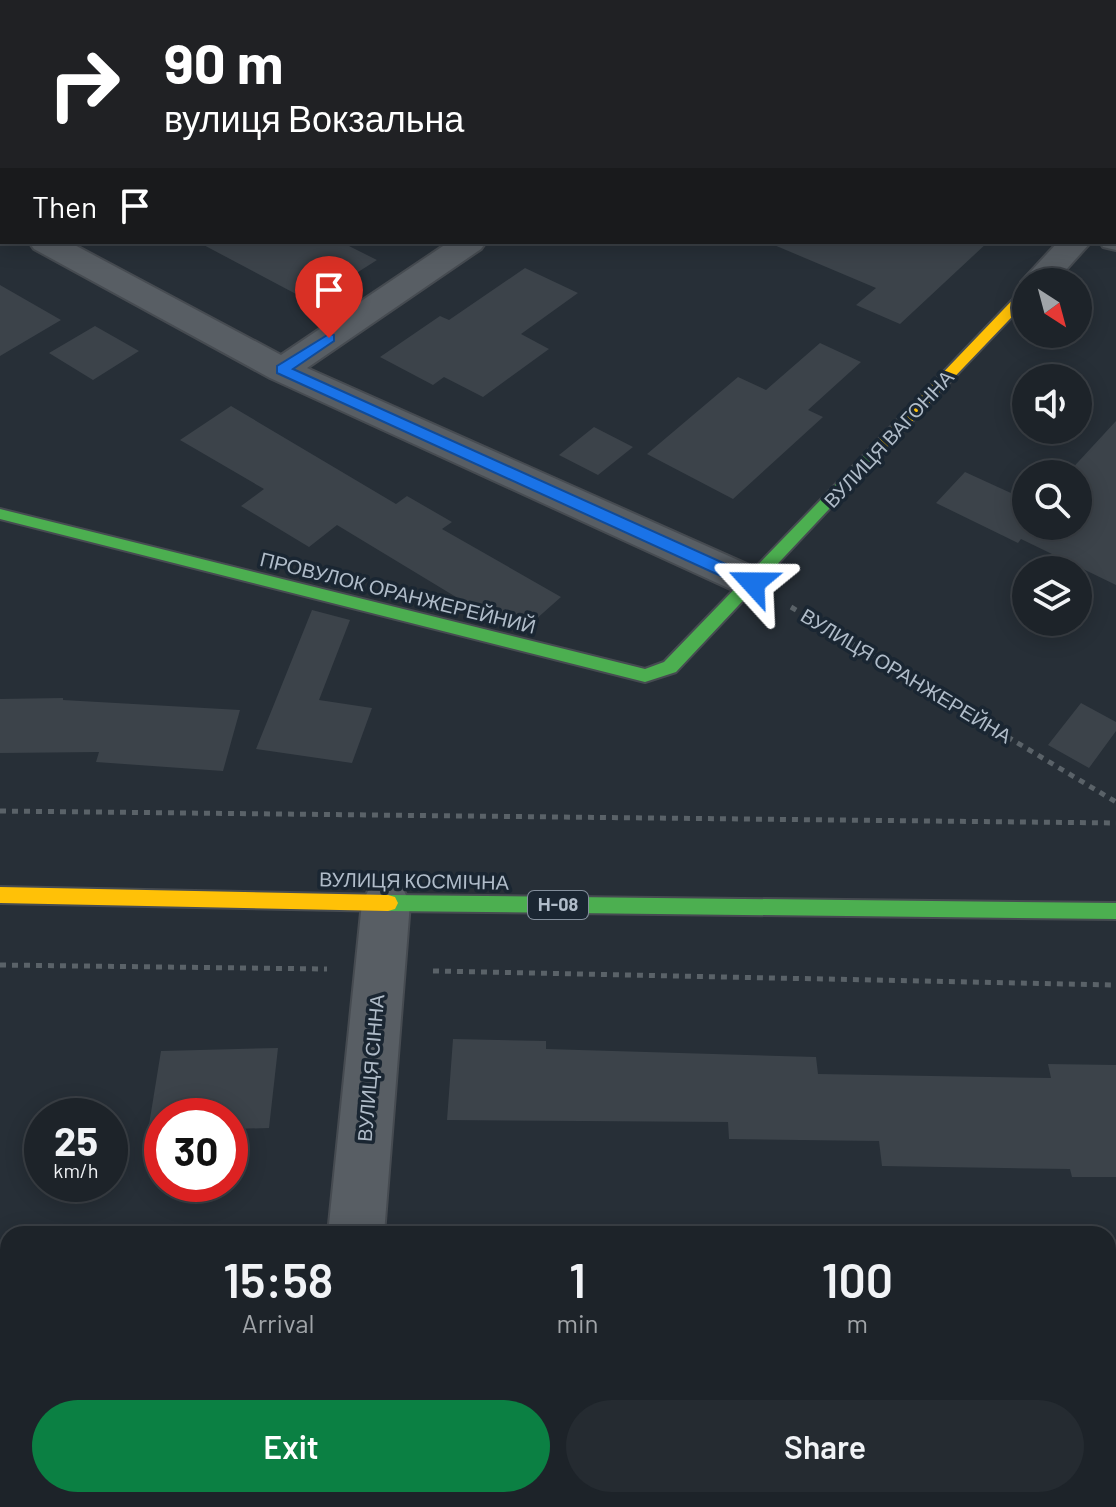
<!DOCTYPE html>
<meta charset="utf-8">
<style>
body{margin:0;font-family:Barlow,sans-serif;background:#252b31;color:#f1f3f6;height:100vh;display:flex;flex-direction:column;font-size:30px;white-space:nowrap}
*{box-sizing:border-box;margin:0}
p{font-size:26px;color:#a0a4a8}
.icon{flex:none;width:44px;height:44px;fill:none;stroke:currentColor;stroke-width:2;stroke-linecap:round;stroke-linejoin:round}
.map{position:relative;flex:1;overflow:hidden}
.panel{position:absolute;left:0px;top:1226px;width:1116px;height:282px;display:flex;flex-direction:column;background:#1d2329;border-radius:24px 24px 0 0;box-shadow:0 4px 20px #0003,0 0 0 2px #3b4046}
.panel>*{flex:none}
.guide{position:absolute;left:0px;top:0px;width:1116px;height:244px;box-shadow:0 4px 20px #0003,0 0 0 2px #3b4046;background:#202124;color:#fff;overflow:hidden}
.needle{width:52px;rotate:144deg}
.fabs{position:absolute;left:1012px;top:268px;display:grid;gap:16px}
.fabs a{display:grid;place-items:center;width:80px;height:80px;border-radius:50%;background:#1d2329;box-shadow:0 4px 20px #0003,0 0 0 2px #3b4046;font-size:40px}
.speed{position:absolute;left:24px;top:1098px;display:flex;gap:16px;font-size:40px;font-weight:700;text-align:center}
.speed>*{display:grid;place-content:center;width:104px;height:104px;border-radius:50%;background:#1d2329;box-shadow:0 4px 20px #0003,0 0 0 2px #3b4046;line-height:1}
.speed small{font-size:20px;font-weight:400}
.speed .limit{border:12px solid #d22;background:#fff;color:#111}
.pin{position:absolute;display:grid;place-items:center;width:68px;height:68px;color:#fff;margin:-82px -34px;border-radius:50% 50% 50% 0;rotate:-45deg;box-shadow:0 0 8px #0007}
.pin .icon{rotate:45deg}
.me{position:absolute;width:88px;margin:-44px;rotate:294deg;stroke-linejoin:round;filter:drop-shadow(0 0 6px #0008)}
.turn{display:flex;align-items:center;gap:28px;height:168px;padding:0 32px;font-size:36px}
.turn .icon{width:104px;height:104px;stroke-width:2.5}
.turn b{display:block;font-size:56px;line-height:68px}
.then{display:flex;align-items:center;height:76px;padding:0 32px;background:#0003;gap:16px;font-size:30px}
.eta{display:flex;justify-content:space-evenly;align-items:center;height:136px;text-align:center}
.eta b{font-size:48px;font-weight:600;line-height:56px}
.cta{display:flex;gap:16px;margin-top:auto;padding:16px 32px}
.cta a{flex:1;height:92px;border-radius:48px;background:#0b8043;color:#fff;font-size:32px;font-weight:600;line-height:92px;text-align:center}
.cta a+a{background:#252b31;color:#f1f3f6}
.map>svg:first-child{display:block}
.building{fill:#3c434a}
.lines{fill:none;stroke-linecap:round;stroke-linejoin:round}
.street-casing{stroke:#464b51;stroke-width:4}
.fast-casing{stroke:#464b51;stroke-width:4}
.slow-casing{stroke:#464b51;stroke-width:4}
.path{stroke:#5a6268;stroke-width:5;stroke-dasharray:6 6;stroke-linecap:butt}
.street{fill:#585e64;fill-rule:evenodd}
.fast{fill:#4caf50;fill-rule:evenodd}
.slow{fill:#ffc107;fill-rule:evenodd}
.route{fill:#1a73e8;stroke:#114b97;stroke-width:2}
.labels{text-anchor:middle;stroke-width:7;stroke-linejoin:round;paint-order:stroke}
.shield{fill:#1a2632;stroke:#838f9c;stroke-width:2}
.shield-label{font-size:18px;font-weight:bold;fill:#b0bcc9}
.street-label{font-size:20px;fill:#b0bcc9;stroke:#1a2632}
</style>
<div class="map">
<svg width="1116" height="1507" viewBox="0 0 1116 1507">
<rect width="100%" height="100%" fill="#272f37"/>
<path class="building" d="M 198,242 L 341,242 L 377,260 L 311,302 Z
M 767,242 L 988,242 L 900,324 L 856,305 L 876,288 Z
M 525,268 L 578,293 L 521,334 L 549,349 L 483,397 L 444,377 L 433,385 L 380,357 L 440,316 L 449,320 Z
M 0,285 L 61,320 L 0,356 Z
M 95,326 L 139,351 L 93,380 L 49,353 Z
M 820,343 L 861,362 L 808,410 L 823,417 L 733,499 L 647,454 L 738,377 L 766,390 Z
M 231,406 L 396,504 L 407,496 L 452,522 L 442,529 L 561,597 L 526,628 L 494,620 L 337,525 L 309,547 L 241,506 L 264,489 L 180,440 Z
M 1116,421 L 1116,585 L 1021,539 L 1018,543 L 936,503 L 965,472 L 1026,500 L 1026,526 L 1078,526 L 1078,474 L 1067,474 Z
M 594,427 L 633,447 L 598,475 L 559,455 Z
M 312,610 L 350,620 L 319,700 L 372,708 L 352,763 L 256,749 Z
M 63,698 L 63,700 L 240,710 L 223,771 L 96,762 L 99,752 L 0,753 L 0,699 Z
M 1081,703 L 1116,722 L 1116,731 L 1089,768 L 1048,745 Z
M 453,1039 L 546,1041 L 546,1049 L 816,1057 L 818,1074 L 1051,1078 L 1048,1064 L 1116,1065 L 1116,1177 L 1072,1177 L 1070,1169 L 882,1166 L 879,1141 L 729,1139 L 728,1122 L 447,1120 Z
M 278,1048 L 269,1128 L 230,1129 L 230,1116 L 162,1116 L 162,1131 L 148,1131 L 161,1051 Z"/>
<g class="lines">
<g class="street-casing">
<path id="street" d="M 366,0 L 394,0 L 364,2 Z
M 455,0 L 484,0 L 486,2 L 457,2 Z
M 811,0 L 838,0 L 809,2 Z
M 1114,193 L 1116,193 L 1114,213 Z
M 0,209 L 2,209 L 2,228 L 0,228 Z
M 1114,231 L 1116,231 L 1116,250 L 1103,247 L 1100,242 L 1114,242 Z
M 29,242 L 69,242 L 281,355 L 449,242 L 486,242 L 481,249 L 307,368 L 767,573 L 773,583 L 767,593 L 753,597 L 739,593 L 270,378 L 34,249 Z
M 1058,242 L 1091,242 L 1055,282 L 1026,282 L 1026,289 L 1021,282 Z
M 386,883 L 403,889 L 410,903 L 384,1234 L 328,1234 L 362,903 L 369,889 Z
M 301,1500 L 363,1500 L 363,1507 L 301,1507 Z"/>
</g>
<g class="fast-casing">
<path id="fast" d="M 872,450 L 879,455 L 877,458 L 676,672 L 645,682 L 0,519 L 0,509 L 645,669 L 664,662 L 867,452 Z
M 388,895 L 1116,903 L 1116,919 L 388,911 L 381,909 L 378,903 L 381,897 Z"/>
</g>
<g class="slow-casing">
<path id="slow" d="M 1026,290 L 1026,302 L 877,458 L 867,458 L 867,452 L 1021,291 Z
M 0,887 L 388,895 L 395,897 L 398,903 L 395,909 L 388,911 L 0,903 Z"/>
</g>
<path class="path" d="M 791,607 L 1116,802
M 0,811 L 1116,823
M 0,965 L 327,969
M 433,971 L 1116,985"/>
<use href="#street" class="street"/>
<use href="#fast" class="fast"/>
<use href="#slow" class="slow"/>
</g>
<path class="route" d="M 329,334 L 334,335 L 334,341 L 293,369 L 759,579 L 761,583 L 759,588 L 747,588 L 277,373 L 277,366 Z"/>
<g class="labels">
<rect class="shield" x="528" y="891" width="60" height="28" rx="6"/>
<g class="shield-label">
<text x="558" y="911">Н-08</text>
</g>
<g class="street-label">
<text transform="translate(889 439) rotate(-47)" y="7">ВУЛИЦЯ ВАГОННА</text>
<text transform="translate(398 593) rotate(14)" y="7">ПРОВУЛОК ОРАНЖЕРЕЙНИЙ</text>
<text transform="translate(906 676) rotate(31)" y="7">ВУЛИЦЯ ОРАНЖЕРЕЙНА</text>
<text transform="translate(414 881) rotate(1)" y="7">ВУЛИЦЯ КОСМІЧНА</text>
<text transform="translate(371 1068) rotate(-85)" y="7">ВУЛИЦЯ СІННА</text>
</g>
</g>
</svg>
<div class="fabs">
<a><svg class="needle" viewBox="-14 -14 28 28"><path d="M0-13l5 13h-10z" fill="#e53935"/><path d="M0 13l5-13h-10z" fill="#a0a4a8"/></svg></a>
<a><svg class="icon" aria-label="sound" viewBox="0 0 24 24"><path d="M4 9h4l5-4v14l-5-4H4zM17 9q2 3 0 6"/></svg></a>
<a><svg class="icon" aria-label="search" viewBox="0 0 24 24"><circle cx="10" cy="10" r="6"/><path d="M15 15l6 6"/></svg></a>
<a><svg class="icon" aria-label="layers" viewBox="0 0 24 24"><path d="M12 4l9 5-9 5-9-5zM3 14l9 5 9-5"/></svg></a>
</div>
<div class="speed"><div>25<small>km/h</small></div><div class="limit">30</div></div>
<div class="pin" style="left:329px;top:338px;background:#d93025"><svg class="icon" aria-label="arrive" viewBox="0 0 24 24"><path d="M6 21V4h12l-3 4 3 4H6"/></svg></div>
<svg class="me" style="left:753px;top:583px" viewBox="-20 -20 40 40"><path d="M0-17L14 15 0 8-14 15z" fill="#1a73e8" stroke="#fff" stroke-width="4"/></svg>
<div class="guide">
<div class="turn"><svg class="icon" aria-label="right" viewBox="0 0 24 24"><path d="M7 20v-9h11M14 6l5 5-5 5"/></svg><div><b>90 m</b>вулиця Вокзальна</div></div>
<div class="then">Then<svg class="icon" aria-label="arrive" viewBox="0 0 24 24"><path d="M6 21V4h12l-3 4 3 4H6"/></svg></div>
</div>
<section class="panel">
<div class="eta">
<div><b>15:58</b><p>Arrival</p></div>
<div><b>1</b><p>min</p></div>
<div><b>100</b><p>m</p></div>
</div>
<div class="cta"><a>Exit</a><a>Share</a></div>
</section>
</div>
